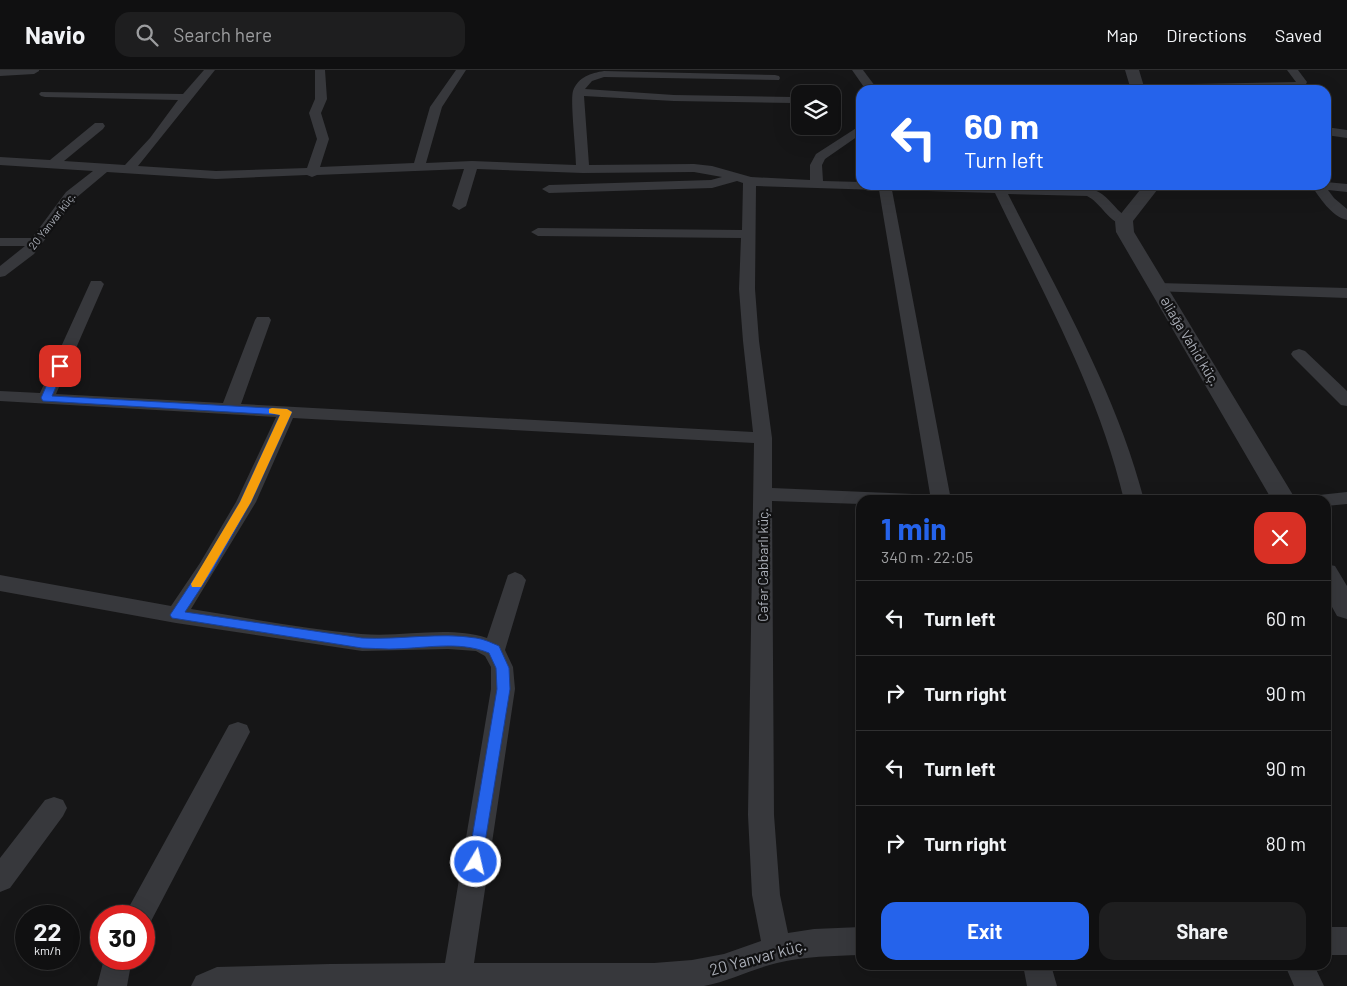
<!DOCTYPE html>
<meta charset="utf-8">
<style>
body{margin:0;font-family:Barlow,sans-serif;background:#1e1e1f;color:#f1f3f6;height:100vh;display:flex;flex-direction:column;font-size:19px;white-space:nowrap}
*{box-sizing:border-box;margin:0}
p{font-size:16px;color:#9c9d9f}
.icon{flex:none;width:28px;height:28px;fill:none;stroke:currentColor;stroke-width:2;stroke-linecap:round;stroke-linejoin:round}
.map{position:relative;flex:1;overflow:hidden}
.panel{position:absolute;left:856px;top:425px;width:475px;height:475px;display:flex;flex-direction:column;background:#101011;border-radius:15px;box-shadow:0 5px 20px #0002,0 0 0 1px #303031}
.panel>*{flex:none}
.hud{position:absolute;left:856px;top:15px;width:475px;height:105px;border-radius:15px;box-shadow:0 5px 20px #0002,0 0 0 1px #303031;background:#2563eb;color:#fff;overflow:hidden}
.fabs{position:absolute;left:791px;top:15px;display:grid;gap:10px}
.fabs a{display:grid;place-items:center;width:50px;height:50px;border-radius:10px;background:#101011;box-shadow:0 5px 20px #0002,0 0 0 1px #303031;font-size:25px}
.speed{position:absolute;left:15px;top:835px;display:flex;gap:10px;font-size:25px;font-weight:700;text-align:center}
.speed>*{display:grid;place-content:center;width:65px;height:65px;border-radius:50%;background:#101011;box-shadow:0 5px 20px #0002,0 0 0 1px #303031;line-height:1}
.speed small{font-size:12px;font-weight:400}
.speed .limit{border:8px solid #d22;background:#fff;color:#111}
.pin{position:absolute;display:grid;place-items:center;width:42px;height:42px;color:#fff;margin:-21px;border-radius:10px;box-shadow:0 2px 8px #0006}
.me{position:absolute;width:55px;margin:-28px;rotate:9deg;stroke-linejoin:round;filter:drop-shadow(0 0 4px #0008)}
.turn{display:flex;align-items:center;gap:18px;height:105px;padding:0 25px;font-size:22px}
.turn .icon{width:65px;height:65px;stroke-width:2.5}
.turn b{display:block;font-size:35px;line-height:42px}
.round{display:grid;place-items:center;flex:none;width:52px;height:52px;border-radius:15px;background:#1e1e1f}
.headline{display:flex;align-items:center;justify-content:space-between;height:85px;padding:0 25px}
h1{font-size:30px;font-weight:700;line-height:38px;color:#2563eb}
.action{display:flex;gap:10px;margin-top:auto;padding:10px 25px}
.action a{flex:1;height:58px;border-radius:15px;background:#2563eb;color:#fff;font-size:20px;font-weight:700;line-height:58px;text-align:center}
.action a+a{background:#1e1e1f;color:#f1f3f6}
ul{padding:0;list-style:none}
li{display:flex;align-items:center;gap:15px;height:75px;padding:0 25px;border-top:1px solid #303031}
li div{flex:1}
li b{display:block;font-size:19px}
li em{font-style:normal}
header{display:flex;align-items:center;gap:30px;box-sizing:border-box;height:70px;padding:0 25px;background:#101011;border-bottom:1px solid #303031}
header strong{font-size:24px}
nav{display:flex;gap:28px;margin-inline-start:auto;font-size:18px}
.search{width:350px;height:45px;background:#1e1e1f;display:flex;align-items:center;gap:12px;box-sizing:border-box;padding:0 18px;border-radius:15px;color:#9c9d9f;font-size:19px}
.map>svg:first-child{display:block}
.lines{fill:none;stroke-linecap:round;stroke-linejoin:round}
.minor{fill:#37383c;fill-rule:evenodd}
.tertiary{fill:#37383c;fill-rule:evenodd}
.route{fill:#2563eb;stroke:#184099}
.slow{fill:#f59e0b}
.labels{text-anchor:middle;stroke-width:4.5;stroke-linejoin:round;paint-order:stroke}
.far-street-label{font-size:11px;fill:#a9adb6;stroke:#111112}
.street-label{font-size:14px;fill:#a9adb6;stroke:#111112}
.near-street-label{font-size:16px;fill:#a9adb6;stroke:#111112}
</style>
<header>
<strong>Navio</strong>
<div class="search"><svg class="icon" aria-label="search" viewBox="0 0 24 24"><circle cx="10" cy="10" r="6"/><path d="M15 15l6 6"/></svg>Search here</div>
<nav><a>Map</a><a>Directions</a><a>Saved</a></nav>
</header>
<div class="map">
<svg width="1347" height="916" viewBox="0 0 1347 916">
<rect width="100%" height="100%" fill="#161617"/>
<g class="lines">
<path class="minor" d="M 0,0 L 39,0 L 39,1 L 34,4 L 0,6 Z
M 204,0 L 215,0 L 138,96 L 216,101 L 307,98 L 317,69 L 309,43 L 315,29 L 315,0 L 325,0 L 327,29 L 321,43 L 329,69 L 320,97 L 414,93 L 430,37 L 456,0 L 466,0 L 442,37 L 426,93 L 472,91 L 576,95 C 576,81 570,30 573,21 C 578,7 591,3 604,1 L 775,5 L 779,6 L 780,8 L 779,10 L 604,7 L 592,11 L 585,19 L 674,25 L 792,27 L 798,30 L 792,33 L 674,31 L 584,26 L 589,95 L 694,94 L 712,96 L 751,107 L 810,110 L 810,95 L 816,84 L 861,55 L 861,64 L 825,89 L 822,95 L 823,111 L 861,112 L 861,115 L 980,115 L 1089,118 C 1103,122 1109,130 1118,140 C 1122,144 1127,147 1131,151 L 1129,154 C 1111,158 1102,133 1087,126 L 1008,124 C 1058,223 1116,322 1144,430 L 1124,430 C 1099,322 1043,223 995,123 L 892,120 L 951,430 L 931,430 L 879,120 L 756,116 L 755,219 L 759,271 L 772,368 L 772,418 L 913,424 L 920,425 L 923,430 L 861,430 L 861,434 L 772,431 L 774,745 L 780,825 L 788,863 L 814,859 L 861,857 L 861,885 C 833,886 805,886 777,893 C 752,899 730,911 704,916 L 191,916 L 196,906 L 217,897 L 330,894 L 445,893 L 491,619 L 491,597 L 485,586 L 476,581 L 448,579 L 362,581 L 176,553 L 0,521 L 0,505 L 171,536 L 200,493 L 236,432 L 276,347 L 0,331 L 0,321 L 40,323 L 91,211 L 101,211 L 104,214 L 56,324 L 223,333 L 255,250 L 257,247 L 269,247 L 271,250 L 241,334 L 753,362 L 743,271 L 739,219 L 741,168 L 538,166 L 531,162 L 538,158 L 742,160 L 743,113 L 737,111 L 712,118 L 549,123 L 542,119 L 549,115 L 711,110 L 722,107 L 694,102 L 583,103 L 477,99 L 466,136 L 459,140 L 452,136 L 464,99 L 317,105 L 312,107 L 307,105 L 216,109 L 107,102 L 76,128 L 34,184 L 5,206 L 0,207 L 0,196 L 25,176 L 0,176 L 0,168 L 32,168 L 66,122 L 93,101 L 0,95 L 0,87 L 50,90 L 95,53 L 103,53 L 105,56 L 103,59 L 64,91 L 125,95 L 150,68 L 178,30 L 45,27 L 41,26 L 39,24 L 41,22 L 183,24 ZM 293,348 L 754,373 L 748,745 L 752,825 L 761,871 L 724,884 L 692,890 L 654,893 L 474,893 L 515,619 L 513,597 L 505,580 L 526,510 L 522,505 L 515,502 L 508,505 L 487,568 C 446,555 403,568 361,564 C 304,559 248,548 191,539 L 256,432 Z
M 852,0 L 863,0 L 878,20 L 866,20 Z
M 1287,0 L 1298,0 L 1307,12 L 1305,16 L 1290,19 L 1134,20 L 1132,18 L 1138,15 L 1296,12 Z
M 1326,57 L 1347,60 L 1347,68 L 1326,65 Z
M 1326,112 L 1347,114 L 1347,122 L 1328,120 L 1334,128 L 1347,139 L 1347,150 C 1331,146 1320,128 1311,115 L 1326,115 Z
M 1158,213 L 1347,218 L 1347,228 L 1153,221 L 1150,218 L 1153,215 Z
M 1299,279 L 1305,281 L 1347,321 L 1347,336 L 1341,335 L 1293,287 L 1291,284 L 1293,281 Z
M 1347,422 L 1347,434 L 1326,436 L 1326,430 L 1316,430 L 1319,425 Z
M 238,652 L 247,655 L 250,662 L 149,855 L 144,857 L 144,846 L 125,846 L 129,837 L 229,655 Z
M 54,727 L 63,730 L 67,738 L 63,746 L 10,818 L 0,822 L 0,788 L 45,730 Z
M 1326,857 L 1347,857 L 1347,885 L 1326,885 Z
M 104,889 L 132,889 L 127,916 L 97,916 Z
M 1023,895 L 1051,895 L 1057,916 L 1027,916 Z
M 1285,895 L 1314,895 L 1324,916 L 1294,916 Z"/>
<path class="tertiary" d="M 1125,0 L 1139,0 L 1145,20 L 1131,20 Z
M 1144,115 L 1161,115 L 1133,151 L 1134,162 L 1296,430 L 1272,430 L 1116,162 L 1115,151 Z
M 1326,494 L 1335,496 L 1347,516 L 1347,549 L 1337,546 L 1326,526 Z"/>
</g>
<path class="route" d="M 60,293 L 65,296 L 52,326 L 287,339 L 292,342 L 251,432 L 212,501 L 185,542 L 362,568 C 400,570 439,562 476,568 C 484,569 492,573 499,576 L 509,598 L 510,619 L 481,797 L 476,799 L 470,797 L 468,792 L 497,619 L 496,598 L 489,583 C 458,570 423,579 389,579 C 380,579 371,578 362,578 L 172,548 L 170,545 L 172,542 L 203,495 L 240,432 L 280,345 L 43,331 L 41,328 L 55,296 Z"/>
<path class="slow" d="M 272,338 L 287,339 L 292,342 L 251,432 L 201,517 L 192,517 L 191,514 L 240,432 L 280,345 L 269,343 L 269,339 Z"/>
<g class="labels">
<g class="far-street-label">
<text transform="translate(52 151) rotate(-52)" y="4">20 Yanvar küç.</text>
</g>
<g class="street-label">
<text transform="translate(1190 271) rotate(59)" y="5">Əliağa Vahid küç.</text>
<text transform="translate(763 495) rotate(-90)" y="5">Cəfər Cabbarlı küç.</text>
</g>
<g class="near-street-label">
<text transform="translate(758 887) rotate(-15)" y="6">20 Yanvar küç.</text>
</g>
</g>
</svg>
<div class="fabs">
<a><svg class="icon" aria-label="layers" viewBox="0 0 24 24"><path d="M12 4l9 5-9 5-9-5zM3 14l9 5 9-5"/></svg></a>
</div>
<div class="speed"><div>22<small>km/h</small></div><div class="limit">30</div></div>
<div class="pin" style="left:60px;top:296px;background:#d93025"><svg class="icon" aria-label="arrive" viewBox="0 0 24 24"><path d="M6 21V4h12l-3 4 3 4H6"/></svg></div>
<svg class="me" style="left:476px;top:792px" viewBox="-20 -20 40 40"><circle r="17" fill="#2563eb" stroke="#fff" stroke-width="3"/><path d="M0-11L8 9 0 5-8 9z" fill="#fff"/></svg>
<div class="hud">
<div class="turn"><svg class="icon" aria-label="left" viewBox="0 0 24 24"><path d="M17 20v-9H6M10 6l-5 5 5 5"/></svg><div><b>60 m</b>Turn left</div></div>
</div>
<section class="panel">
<div class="headline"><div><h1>1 min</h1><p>340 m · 22:05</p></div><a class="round" style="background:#d93025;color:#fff"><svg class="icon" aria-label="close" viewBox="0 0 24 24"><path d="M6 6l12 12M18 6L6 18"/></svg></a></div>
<ul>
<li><svg class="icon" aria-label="left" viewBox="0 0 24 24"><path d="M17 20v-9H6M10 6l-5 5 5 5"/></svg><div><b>Turn left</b></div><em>60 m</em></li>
<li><svg class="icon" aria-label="right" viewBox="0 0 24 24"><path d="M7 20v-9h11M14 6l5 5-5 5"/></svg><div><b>Turn right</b></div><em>90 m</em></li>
<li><svg class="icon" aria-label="left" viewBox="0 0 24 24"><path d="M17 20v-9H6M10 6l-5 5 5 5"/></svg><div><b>Turn left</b></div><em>90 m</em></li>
<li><svg class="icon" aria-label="right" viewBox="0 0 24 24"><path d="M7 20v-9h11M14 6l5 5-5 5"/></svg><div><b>Turn right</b></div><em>80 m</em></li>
</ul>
<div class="action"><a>Exit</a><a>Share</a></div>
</section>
</div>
